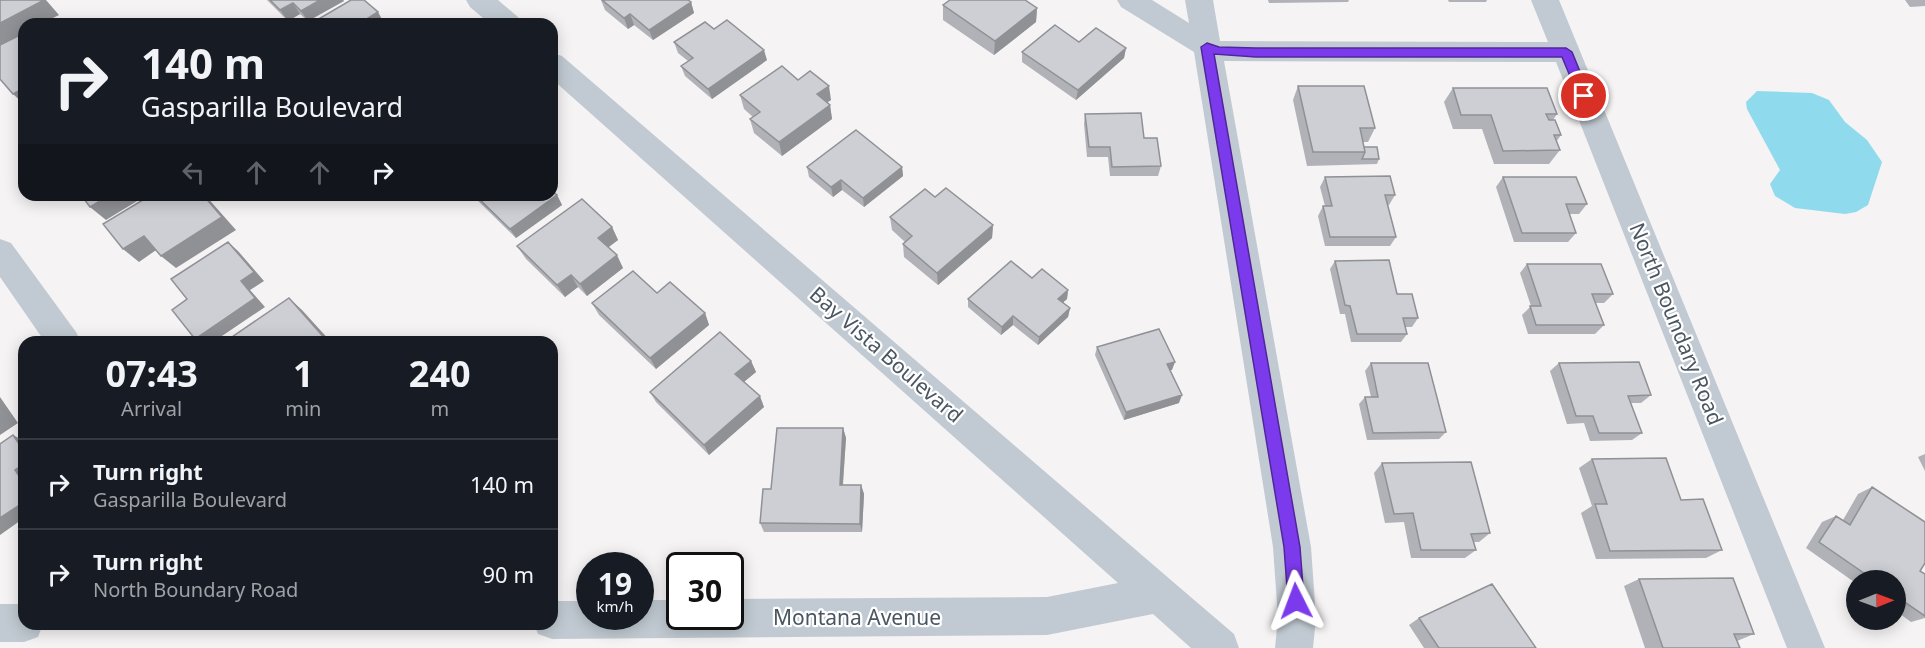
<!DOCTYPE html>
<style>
body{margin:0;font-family:"Noto Sans",sans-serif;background:#20242c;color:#f1f3f6;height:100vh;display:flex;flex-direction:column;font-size:22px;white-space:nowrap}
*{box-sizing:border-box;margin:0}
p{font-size:20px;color:#9ea1a6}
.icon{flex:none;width:33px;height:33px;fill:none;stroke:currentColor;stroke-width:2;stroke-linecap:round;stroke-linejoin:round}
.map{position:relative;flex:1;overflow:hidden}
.panel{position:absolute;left:18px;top:336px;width:540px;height:294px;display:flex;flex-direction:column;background:#171b24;border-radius:18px;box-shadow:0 3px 15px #0003}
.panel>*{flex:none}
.hud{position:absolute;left:18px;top:18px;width:540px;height:183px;border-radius:18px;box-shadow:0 3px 15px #0003;background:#171b24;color:#f1f3f6;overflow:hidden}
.needle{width:39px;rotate:89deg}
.buttons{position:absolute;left:1846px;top:570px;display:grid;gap:12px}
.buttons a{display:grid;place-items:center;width:60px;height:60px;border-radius:50%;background:#171b24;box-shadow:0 3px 15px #0003;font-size:30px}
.speed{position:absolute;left:576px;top:552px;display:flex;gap:12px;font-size:30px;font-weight:700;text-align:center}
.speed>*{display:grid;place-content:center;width:78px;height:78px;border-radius:50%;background:#171b24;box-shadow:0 3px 15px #0003;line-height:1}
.speed small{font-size:15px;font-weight:400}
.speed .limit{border:3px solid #111;border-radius:9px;background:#fff;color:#111}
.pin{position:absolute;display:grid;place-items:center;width:51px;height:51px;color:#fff;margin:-26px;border:3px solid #fff;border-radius:50%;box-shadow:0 2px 6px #0007}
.me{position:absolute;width:66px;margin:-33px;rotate:357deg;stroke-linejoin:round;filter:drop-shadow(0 0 4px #0008)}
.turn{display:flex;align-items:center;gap:21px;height:126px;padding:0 24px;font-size:27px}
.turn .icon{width:78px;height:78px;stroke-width:2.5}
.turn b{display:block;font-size:42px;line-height:51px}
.lanes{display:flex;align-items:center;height:57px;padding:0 24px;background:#0003;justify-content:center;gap:30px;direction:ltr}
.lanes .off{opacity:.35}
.eta{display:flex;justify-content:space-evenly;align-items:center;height:102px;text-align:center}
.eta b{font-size:36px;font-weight:700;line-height:42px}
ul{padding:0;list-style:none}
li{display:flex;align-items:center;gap:18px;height:90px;padding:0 24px;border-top:2px solid #363941}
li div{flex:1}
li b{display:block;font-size:22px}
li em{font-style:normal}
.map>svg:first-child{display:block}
.water{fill:#90daee}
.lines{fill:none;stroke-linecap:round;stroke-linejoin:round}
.minor{fill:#c1cad2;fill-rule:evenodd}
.wall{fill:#b0b2b7}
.shaded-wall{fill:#909195}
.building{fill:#cdcfd5;stroke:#909195;stroke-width:1.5}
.route{fill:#7c3aed;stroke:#51269a;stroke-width:1.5}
.labels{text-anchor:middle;stroke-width:4.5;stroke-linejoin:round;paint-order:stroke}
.street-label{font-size:21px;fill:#4a5661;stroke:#fff}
</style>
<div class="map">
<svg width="1925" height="648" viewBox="0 0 1925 648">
<rect width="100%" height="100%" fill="#f5f3f3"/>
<path class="water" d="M 1757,91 L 1812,93 L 1829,100 L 1845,122 L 1867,140 L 1882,162 L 1868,205 L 1856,212 L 1845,214 L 1795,208 L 1775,196 L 1770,184 L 1780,170 L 1747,109 L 1746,102 Z"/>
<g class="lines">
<path class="minor" d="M 466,0 L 498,0 L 518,17 L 522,24 L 490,24 L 470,7 Z
M 1117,0 L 1152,0 L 1189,23 L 1185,0 L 1213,0 L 1220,41 L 1548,42 L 1531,0 L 1559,0 L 1825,648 L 1787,648 L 1556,62 L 1224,61 L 1311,547 L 1316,618 L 1313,648 L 1275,648 L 1278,618 L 1273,547 L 1194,52 L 1121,7 Z
M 552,53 L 562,56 L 1172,581 L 1234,634 L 1239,648 L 1191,648 L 1153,614 L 1047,635 L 552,639 L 538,634 L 534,624 L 552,624 L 552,601 L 590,601 L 590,616 L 640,616 L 640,600 L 680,600 L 680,616 L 730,616 L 730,599 L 1047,597 L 1118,583 L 552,79 Z
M 0,239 L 11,243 L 76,332 L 81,342 L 45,342 L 0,277 Z
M 0,604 L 24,604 L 24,624 L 43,624 L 38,637 L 24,642 L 0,642 Z"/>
</g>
<path class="wall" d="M 267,0 L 343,0 L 344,1 L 308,21 L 300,14 L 288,21 Z
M 601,0 L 691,2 L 694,13 L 653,40 L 634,25 L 628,29 L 605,10 Z
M 1268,0 L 1349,0 L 1348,2 L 1269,3 Z
M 1448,0 L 1487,0 L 1486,2 L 1449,2 Z
M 1905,0 L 1925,0 L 1925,6 L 1910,7 Z
M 943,5 L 1037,8 L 1036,22 L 994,55 L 943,20 Z
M 714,29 L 767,60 L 712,99 L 685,76 L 681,66 L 688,61 L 678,53 L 674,42 Z
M 1079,42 L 1126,48 L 1124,58 L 1076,100 L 1022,62 L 1022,52 Z
M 798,80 L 831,100 L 827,102 L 830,105 L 832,119 L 782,156 L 754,133 L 750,119 L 753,117 L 744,109 L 740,95 Z
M 1298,86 L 1375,128 L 1368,142 L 1363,142 L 1364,147 L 1379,159 L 1377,164 L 1307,166 L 1293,100 Z
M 1453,88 L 1557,114 L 1553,120 L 1561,135 L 1556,142 L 1560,150 L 1549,164 L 1494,164 L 1482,129 L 1453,129 L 1444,102 Z
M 1085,114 L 1144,138 L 1161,166 L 1158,176 L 1110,176 L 1108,157 L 1087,157 L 1084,124 Z
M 807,167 L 902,167 L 903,176 L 864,207 L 842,190 L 833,197 L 809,177 Z
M 1325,177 L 1395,195 L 1389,205 L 1388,205 L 1396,237 L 1390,246 L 1325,246 L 1318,216 L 1323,206 L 1325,206 L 1320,187 Z
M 1503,177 L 1587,204 L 1579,214 L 1569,214 L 1576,233 L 1568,242 L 1514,242 L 1496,187 Z
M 472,195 L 557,195 L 562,205 L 516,238 Z
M 935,197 L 993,225 L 992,238 L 938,285 L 904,257 L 903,244 L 905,242 L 892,230 L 890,217 Z
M 612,227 L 618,240 L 608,247 L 623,268 L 587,296 L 578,287 L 565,297 L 526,259 L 517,246 Z
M 1335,261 L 1397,294 L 1418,318 L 1412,327 L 1405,327 L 1407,334 L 1401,342 L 1351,342 L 1345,314 L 1340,314 L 1330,269 Z
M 1527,264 L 1613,294 L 1604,303 L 1595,303 L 1604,325 L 1595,334 L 1528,334 L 1522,315 L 1531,306 L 1520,273 Z
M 1032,278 L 1068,290 L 1067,299 L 1063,302 L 1070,308 L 1068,317 L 1038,345 L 1013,325 L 1001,335 L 968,307 L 968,299 Z
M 657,293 L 705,313 L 709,325 L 656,369 L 599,315 L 592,303 Z
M 1097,347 L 1172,370 L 1170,370 L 1179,403 L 1124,420 L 1095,355 Z
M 751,361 L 756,372 L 744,382 L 764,407 L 709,455 L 656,402 L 650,392 Z
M 1371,363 L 1446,432 L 1439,439 L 1367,440 L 1359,404 L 1365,397 L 1371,397 L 1365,371 Z
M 1559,363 L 1651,395 L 1641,403 L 1631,403 L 1642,433 L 1632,440 L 1590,441 L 1584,423 L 1567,424 L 1550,371 Z
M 843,428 L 846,438 L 843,485 L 861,485 L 864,494 L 862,532 L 764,532 L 760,523 L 771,489 Z
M 1925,454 L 1925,471 L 1918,457 Z
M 1592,459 L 1681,500 L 1722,550 L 1706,558 L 1596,559 L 1581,513 L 1592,506 L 1579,468 Z
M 1382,463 L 1490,533 L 1479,542 L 1474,542 L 1476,550 L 1465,558 L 1411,558 L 1404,522 L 1385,523 L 1374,473 Z
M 1872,487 L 1920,571 L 1925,574 L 1925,618 L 1911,622 L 1896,611 L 1896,580 L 1857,580 L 1857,584 L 1806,548 L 1822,522 L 1836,516 L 1843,520 L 1858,494 Z
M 1639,579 L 1754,634 L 1737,641 L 1740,648 L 1645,648 L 1624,586 Z
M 1419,618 L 1536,648 L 1424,648 L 1409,625 Z"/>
<path class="shaded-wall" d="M 44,0 L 46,0 L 59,15 L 41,24 L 24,24 L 24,33 L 0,46 L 0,23 Z
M 320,0 L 343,0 L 344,1 L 308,21 L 301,11 Z
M 691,2 L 694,13 L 653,40 L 649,30 Z
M 293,3 L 300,14 L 288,21 L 280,10 Z
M 1037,8 L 1036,22 L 994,55 L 995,41 Z
M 378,12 L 384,23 L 382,24 L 372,24 L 368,18 Z
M 630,14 L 634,25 L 628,29 L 624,18 Z
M 1126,48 L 1124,58 L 1076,100 L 1078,90 Z
M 764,50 L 767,60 L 712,99 L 708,89 Z
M 829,86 L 831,100 L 819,108 L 817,94 Z
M 24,88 L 24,104 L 13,94 Z
M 830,105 L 832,119 L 782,156 L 779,142 Z
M 902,167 L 903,176 L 864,207 L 863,198 Z
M 841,180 L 842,190 L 833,197 L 831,187 Z
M 110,195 L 147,195 L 106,220 L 90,207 Z
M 203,195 L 205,195 L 236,230 L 176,268 L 161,256 Z
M 557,195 L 562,205 L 516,238 L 510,229 Z
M 993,225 L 992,238 L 938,285 L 937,273 Z
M 612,227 L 618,240 L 605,250 L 598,238 Z
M 144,236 L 159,248 L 139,262 L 123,249 Z
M 228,242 L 238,251 L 264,281 L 250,290 L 265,307 L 213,342 L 199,342 L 195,339 L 241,281 Z
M 617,255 L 623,268 L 587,296 L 580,284 Z
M 571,275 L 578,287 L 565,297 L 557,285 Z
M 1068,290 L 1067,299 L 1057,308 L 1058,299 Z
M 289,298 L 302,310 L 331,342 L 328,342 Z
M 1070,308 L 1068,317 L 1038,345 L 1039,337 Z
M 705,313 L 709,325 L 656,369 L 650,358 Z
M 1013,316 L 1013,325 L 1001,335 L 1002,327 Z
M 751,361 L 756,372 L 740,385 L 735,374 Z
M 1175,362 L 1172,370 L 1164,372 L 1167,364 Z
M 1182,395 L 1179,403 L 1124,420 L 1126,412 Z
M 760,396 L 764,407 L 709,455 L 704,445 Z
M 0,397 L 18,423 L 0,435 Z
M 843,428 L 846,438 L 842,494 L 840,485 Z
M 13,435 L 24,441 L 24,451 Z
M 24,464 L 24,479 L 19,476 L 15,470 Z
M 861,485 L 864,494 L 862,532 L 860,524 Z
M 24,502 L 24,518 L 0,535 L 0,518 Z"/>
<path class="building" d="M 0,0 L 44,0 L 0,23 Z
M 270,0 L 320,0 L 301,11 L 293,3 L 280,10 Z
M 351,0 L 364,0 L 378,12 L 368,18 L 375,24 L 310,24 Z
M 602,0 L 688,0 L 691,2 L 649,30 L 630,14 L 624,18 Z
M 950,0 L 1025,0 L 1037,8 L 995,41 L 943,5 Z
M 727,20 L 764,50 L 708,89 L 681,66 L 693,58 L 674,42 L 705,22 L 714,29 Z
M 1055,25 L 1079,42 L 1096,28 L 1126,48 L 1078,90 L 1022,52 Z
M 24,33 L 24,88 L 13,94 L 0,79 L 0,45 Z
M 782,66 L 798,80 L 810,71 L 829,86 L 817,94 L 830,105 L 779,142 L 750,119 L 760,112 L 740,95 Z
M 1298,86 L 1364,86 L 1375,128 L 1360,128 L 1365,152 L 1313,152 Z
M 1453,88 L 1547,88 L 1557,114 L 1546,114 L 1549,120 L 1555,120 L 1561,135 L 1554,135 L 1560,150 L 1503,151 L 1491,115 L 1461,115 Z
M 1141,113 L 1144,138 L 1157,138 L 1161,166 L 1112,167 L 1110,147 L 1089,147 L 1085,114 Z
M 856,130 L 902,167 L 863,198 L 841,180 L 831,187 L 807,167 Z
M 1364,147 L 1377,147 L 1379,159 L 1362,159 L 1365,152 Z
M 1390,176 L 1395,195 L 1385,195 L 1396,237 L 1330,237 L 1323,206 L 1332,206 L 1325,177 Z
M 1503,177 L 1576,177 L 1587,204 L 1566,204 L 1576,233 L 1522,233 Z
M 946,188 L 993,225 L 937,273 L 903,244 L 912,236 L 890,217 L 925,189 L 935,197 Z
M 552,191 L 557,195 L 510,229 L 475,195 L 552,195 Z
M 81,195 L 110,195 L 90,207 Z
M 151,195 L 203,195 L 222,217 L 161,256 L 144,236 L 123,249 L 103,224 Z
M 582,199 L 612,227 L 598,238 L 617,255 L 580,284 L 571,275 L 557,285 L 517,246 Z
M 228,242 L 254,272 L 241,281 L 255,298 L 195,339 L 172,310 L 187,299 L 171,279 Z
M 1389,260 L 1397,294 L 1412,294 L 1418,318 L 1403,318 L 1407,334 L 1357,334 L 1350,306 L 1345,305 L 1335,261 Z
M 1011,261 L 1032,278 L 1042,269 L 1068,290 L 1058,299 L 1070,308 L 1039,337 L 1013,316 L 1002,327 L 968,299 Z
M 1527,264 L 1601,264 L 1613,294 L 1592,294 L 1604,325 L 1536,325 L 1530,306 L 1541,306 Z
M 633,271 L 657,293 L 670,282 L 705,313 L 650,358 L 592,303 Z
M 289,298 L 328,342 L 227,342 L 226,341 Z
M 1159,329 L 1175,362 L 1167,364 L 1182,395 L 1126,412 L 1097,347 Z
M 720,332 L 751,361 L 735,374 L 760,396 L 704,445 L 650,392 Z
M 1639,362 L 1651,395 L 1628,396 L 1642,433 L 1599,433 L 1593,416 L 1576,416 L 1559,363 Z
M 1371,363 L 1428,363 L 1446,432 L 1373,433 L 1365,397 L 1378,397 Z
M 777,428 L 843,428 L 840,485 L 861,485 L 860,524 L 760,523 L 763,489 L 771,489 Z
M 13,435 L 24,451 L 24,464 L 15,470 L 19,476 L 24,473 L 24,502 L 0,518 L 0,444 Z
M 1666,458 L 1681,500 L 1703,499 L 1722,550 L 1610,551 L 1595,504 L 1607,504 L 1592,459 Z
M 1471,462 L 1490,533 L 1471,534 L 1476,550 L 1421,550 L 1413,513 L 1394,514 L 1382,463 Z
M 1872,487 L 1925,522 L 1925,563 L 1920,571 L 1925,574 L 1925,616 L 1896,596 L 1896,580 L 1874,580 L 1819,542 L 1836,516 L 1850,525 Z
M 1733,578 L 1754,634 L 1734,634 L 1740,648 L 1663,648 L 1639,579 Z
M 1492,584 L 1536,648 L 1439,648 L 1419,618 Z"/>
<path class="route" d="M 1207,43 L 1219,47 L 1256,48 L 1566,48 L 1572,52 L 1590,96 L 1588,100 L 1580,100 L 1562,57 L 1256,57 L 1214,54 L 1300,547 L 1304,601 L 1302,606 L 1296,608 L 1291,606 L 1288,601 L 1284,547 L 1201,47 Z"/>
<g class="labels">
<g class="street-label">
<text transform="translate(1676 324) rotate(68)" y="7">North Boundary Road</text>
<text transform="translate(886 355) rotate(41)" y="7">Bay Vista Boulevard</text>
<text x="857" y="625">Montana Avenue</text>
</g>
</g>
</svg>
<div class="buttons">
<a><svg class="needle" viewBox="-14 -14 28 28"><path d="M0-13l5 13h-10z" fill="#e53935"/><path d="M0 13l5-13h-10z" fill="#9ea1a6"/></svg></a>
</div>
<div class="speed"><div>19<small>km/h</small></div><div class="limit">30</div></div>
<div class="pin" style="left:1584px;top:96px;background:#d93025"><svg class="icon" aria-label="arrive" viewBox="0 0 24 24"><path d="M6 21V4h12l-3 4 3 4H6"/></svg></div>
<svg class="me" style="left:1296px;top:601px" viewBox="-20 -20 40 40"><path d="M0-17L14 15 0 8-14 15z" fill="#7c3aed" stroke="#fff" stroke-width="4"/></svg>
<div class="hud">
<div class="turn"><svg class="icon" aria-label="right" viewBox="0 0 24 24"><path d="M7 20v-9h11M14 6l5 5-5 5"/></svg><div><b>140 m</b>Gasparilla Boulevard</div></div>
<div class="lanes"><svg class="icon off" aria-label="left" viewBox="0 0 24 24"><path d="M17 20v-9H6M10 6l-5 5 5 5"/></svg><svg class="icon off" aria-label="ahead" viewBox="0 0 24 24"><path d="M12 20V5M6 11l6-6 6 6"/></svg><svg class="icon off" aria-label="ahead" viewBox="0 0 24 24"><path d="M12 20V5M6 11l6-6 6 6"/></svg><svg class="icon" aria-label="right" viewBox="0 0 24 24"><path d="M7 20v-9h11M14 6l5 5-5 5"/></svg></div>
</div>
<section class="panel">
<div class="eta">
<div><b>07:43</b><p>Arrival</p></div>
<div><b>1</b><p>min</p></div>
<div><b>240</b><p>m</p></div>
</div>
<ul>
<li><svg class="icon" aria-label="right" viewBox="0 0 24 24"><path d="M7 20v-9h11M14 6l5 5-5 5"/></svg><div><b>Turn right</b><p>Gasparilla Boulevard</p></div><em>140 m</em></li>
<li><svg class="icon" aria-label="right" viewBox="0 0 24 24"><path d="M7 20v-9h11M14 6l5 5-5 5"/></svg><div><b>Turn right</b><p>North Boundary Road</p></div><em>90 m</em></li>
</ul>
</section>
</div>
